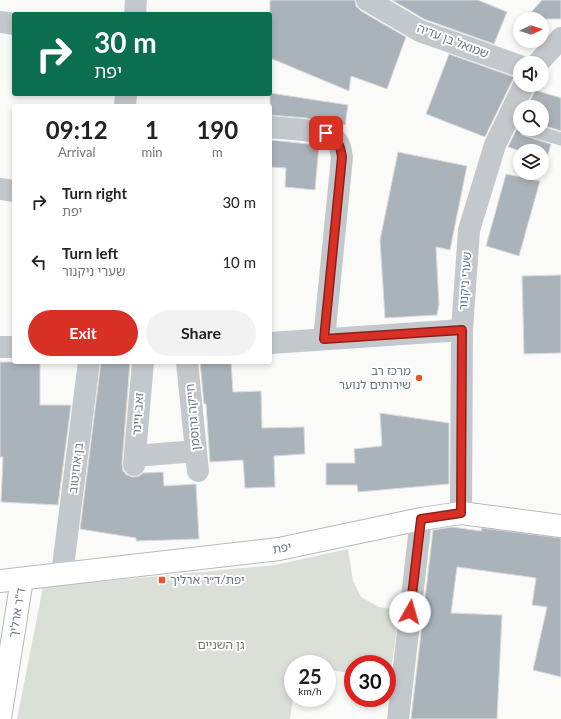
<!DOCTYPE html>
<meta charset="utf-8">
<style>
body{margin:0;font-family:Lato,"Noto Sans Hebrew",sans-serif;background:#f2f2f2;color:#222;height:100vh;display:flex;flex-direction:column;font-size:15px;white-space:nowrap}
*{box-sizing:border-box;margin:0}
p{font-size:13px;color:#767676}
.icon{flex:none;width:22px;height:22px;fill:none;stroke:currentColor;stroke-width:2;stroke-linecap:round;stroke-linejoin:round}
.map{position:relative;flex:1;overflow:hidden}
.side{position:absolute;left:12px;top:104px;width:260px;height:260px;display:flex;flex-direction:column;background:#fff;border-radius:4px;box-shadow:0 2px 6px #0003}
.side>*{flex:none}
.guide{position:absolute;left:12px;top:12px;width:260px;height:84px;border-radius:4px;box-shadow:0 2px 6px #0003;background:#0b6e4f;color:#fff;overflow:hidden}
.needle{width:26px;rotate:86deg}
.fabs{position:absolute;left:513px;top:12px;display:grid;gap:8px}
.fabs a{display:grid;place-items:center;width:36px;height:36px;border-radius:50%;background:#fff;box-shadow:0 2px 6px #0003;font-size:20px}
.speed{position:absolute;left:284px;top:655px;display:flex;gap:8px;font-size:20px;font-weight:700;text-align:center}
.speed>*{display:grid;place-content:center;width:52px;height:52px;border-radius:50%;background:#fff;box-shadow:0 2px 6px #0003;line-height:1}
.speed small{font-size:10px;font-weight:400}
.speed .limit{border:6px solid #d22;background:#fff;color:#111}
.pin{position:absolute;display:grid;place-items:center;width:34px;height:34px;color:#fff;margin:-17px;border-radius:8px;box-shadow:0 2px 6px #0006}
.me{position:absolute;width:44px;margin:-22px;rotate:7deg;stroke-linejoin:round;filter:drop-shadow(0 0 3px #0008)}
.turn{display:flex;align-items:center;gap:14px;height:84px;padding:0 16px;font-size:18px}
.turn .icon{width:52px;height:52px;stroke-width:2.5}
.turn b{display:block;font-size:28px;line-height:34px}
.eta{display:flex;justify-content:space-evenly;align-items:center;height:68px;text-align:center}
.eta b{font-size:24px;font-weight:700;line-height:28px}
.button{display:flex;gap:8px;margin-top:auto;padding:8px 16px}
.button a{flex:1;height:46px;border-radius:24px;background:#d93025;color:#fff;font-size:16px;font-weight:700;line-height:46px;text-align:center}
.button a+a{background:#f2f2f2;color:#222}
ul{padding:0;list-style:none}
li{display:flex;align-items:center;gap:12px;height:60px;padding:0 16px}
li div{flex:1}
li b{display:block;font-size:15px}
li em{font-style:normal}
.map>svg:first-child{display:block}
.green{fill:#dadfd7}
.building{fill:#aab3b9;stroke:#dcdcda}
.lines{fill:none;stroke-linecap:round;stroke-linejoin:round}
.secondary-casing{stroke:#b3babf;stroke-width:24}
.lane{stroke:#c3c8cc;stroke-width:13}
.street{stroke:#c3c8cc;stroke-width:22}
.secondary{stroke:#fff;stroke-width:22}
.route-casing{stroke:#8d1f18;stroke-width:10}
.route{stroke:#d93025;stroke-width:7}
.poi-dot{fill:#e4572e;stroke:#fff;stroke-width:1.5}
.labels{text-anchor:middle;stroke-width:4;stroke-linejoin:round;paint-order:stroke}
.street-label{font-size:12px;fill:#657683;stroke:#fff}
.poi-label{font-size:12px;fill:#657683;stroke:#fff;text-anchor:end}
.park-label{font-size:12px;fill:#687a64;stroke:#fff}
</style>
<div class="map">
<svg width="561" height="719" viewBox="0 0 561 719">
<rect width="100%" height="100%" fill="#fafaf8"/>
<path class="green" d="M 348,549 L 353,581 L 361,597 L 379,607 L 400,610 L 390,676 L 387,676 L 387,664 L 353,664 L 353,673 L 327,670 L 327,664 L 293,664 L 293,698 L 290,719 L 17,719 L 43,587 L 275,565 Z"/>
<path class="building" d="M 270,0 L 355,0 L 356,6 L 361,11 L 406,37 L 387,89 L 351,76 L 349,91 L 270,58 Z
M 392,0 L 478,0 L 507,12 L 494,44 L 424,19 Z
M 542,0 L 561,0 L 561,19 L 525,19 Z
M 449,54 L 514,77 L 485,137 L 426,114 Z
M 535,90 L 561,98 L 561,131 L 542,125 L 542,107 L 527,107 Z
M 270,93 L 348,105 L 345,125 L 306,118 L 270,115 Z
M 520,122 L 519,130 L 522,135 L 551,144 L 546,161 L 542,160 L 542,151 L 520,151 L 508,147 Z
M 270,140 L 319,145 L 315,190 L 285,187 L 286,168 L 270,167 Z
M 398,152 L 467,166 L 450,250 L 436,247 L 439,304 L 437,315 L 385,318 L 380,240 Z
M 506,174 L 540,181 L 519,256 L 486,246 Z
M 561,275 L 561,353 L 524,354 L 522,276 Z
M 0,362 L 40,362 L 40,405 L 71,405 L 58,505 L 1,502 L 3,457 L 0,457 Z
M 101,362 L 130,362 L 122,464 L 123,471 L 127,475 L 133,477 L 139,476 L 143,473 L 163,472 L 164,486 L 196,484 L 199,539 L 136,541 L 136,538 L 80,529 Z
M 200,362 L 231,362 L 233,392 L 261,391 L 262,428 L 304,427 L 305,454 L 274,456 L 275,487 L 245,488 L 243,460 L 210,462 L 206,404 L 204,404 Z
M 380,413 L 449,423 L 449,484 L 358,492 L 357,485 L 326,485 L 326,463 L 355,463 L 354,449 L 382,446 Z
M 452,527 L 481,531 L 482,528 L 561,538 L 561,677 L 533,670 L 547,607 L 532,605 L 536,578 L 457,567 L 451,613 L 502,615 L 497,719 L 411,719 L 433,530 Z"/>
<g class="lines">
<g class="secondary-casing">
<path id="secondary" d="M 0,581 L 279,549 L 421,519 L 461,513 L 561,526
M 0,718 L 22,579"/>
</g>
<path class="lane" d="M 527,129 L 561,139"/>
<path class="street" d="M 367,0 L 420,31 L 520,66
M 135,14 L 136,0
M 0,22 L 14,24
M 538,63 L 561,38
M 125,106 L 126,94
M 270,127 C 286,129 324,129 335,139 C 340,144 341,150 342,157 L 324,339
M 0,189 L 14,191
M 270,343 L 462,330
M 0,347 L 14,347
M 187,362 L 198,471
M 135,456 L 196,451
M 134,465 L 143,362
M 461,513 L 462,330 L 469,230 L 495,145 L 524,85
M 62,574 L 89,362
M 398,719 L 421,519"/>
<use href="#secondary" class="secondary"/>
</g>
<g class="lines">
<g class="route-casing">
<path id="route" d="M 326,133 C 337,140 340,143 342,157 L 324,339 L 462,330 L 461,513 L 421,519 L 410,612"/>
</g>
<use href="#route" class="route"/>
</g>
<g class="poi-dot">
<circle cx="419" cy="378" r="4"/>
<rect x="158" y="576" width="8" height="8" rx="2"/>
</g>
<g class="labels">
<g class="street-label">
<text transform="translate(453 41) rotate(21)" y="4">שמואל בן עדיה</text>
<text transform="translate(465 281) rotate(-86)" y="4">שערי ניקנור</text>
<text transform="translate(138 414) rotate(-86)" y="4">זאב ויינר</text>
<text transform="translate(193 417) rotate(-95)" y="4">חייקה גרוסמן</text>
<text transform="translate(76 468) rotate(-83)" y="4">בן אחיטוב</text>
<text transform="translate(282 548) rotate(-10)" y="4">יפת</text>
<text transform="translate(17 613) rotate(-81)" y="4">ד"ר ארליך</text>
</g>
<g class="poi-label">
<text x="411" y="375">מרכז רב<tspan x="411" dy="14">שירותים לנוער</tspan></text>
<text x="170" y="584" text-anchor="start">יפת/ד״ר ארליך</text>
</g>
<g class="park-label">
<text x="221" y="649">גן השניים</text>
</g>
</g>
</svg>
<div class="fabs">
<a><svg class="needle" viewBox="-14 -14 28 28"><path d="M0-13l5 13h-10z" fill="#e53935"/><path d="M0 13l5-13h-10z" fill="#767676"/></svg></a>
<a><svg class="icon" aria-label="sound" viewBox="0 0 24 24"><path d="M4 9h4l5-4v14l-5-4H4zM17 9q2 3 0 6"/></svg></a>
<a><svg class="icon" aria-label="search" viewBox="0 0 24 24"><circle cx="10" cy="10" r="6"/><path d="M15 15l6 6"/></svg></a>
<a><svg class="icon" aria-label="layers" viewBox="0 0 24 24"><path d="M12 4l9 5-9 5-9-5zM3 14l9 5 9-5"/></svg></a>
</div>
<div class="speed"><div>25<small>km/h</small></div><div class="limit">30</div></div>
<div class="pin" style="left:326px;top:133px;background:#d93025"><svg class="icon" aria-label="arrive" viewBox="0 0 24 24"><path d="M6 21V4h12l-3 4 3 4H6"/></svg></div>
<svg class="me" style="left:410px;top:612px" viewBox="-20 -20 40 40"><circle r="19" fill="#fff"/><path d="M0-13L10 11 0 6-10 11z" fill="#d93025"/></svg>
<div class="guide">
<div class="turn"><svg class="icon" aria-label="right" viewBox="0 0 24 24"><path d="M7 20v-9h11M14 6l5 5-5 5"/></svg><div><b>30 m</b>יפת</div></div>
</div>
<section class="side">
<div class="eta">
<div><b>09:12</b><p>Arrival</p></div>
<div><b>1</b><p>min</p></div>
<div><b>190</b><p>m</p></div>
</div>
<ul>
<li><svg class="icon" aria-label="right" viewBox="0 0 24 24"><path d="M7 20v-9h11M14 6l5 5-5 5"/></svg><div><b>Turn right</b><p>יפת</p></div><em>30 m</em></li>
<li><svg class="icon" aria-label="left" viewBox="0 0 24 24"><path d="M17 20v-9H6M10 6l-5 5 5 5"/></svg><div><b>Turn left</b><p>שערי ניקנור</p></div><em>10 m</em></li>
</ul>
<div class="button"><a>Exit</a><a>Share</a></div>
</section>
</div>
